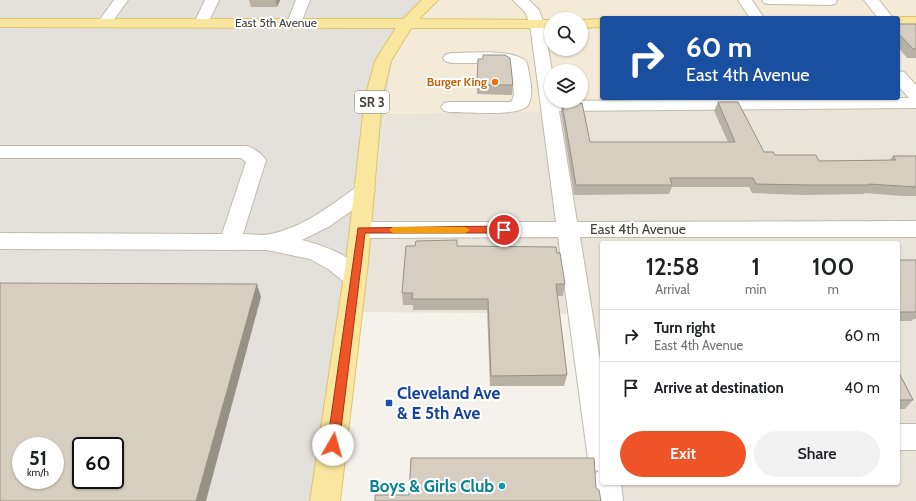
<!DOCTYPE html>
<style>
body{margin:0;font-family:Cabin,sans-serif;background:#f2f2f2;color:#202124;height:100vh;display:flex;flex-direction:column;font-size:15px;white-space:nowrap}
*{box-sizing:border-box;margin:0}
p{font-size:13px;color:#757577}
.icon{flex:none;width:22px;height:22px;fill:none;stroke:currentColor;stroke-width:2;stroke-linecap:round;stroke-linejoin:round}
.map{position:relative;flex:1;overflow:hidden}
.details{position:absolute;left:600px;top:241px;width:300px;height:244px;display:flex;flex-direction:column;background:#fff;border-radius:4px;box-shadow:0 1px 3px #0004}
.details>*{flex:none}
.guide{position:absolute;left:600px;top:16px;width:300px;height:84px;border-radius:4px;box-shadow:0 1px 3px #0004;background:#1a4fa0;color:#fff;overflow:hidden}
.tools{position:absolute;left:544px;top:12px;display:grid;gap:8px}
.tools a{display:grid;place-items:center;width:44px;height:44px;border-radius:50%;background:#fff;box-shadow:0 1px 3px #0004;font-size:20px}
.speed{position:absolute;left:12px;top:437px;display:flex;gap:8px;font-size:20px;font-weight:700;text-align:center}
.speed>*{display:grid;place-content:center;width:52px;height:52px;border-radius:50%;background:#fff;box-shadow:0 1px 3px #0004;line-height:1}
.speed small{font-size:10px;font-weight:400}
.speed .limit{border:2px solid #111;border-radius:6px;background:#fff;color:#111}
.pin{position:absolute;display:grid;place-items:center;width:34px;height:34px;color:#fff;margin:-17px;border:2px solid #fff;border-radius:50%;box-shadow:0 1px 4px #0007}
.me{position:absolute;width:44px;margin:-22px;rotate:7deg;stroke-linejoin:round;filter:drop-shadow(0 0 3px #0008)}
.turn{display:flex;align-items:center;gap:14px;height:84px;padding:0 20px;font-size:18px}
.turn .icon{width:52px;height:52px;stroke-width:2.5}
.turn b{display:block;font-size:28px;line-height:34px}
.eta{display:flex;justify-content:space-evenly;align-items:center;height:68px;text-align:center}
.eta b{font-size:24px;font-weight:600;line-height:28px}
.action{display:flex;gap:8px;margin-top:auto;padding:8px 20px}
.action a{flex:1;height:46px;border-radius:24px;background:#ee5428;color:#fff;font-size:16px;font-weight:600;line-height:46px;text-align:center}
.action a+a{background:#f2f2f2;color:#202124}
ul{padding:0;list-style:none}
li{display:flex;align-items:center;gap:12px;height:52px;padding:0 20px;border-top:1px solid #e0e0e0}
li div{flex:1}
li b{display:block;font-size:15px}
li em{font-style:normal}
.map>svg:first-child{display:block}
.residential{fill:#e8e4d9}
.commercial{fill:#f4ead8;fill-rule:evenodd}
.industrial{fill:#e4e1dc;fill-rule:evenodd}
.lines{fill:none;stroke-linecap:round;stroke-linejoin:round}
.minor-casing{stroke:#c0bbad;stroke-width:2}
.major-casing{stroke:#dec46f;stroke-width:2}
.minor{fill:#fff;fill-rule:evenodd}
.major{fill:#f9e69f;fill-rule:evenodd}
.wall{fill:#b8b2a6}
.shaded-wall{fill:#969187}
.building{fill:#d6cfc1;stroke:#969187;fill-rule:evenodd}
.route{fill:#ee5428;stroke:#9b371a}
.slow{fill:#f59e0b}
.food-dot{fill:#e8710a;stroke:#fff;stroke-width:1.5}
.transit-dot{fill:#1a4fb4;stroke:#fff;stroke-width:1.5}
.culture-dot{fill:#0f9aa8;stroke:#fff;stroke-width:1.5}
.labels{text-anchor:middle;stroke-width:4;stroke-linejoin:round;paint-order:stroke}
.far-street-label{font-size:12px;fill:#484339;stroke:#fff}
.far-food-label{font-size:12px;font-weight:bold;fill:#c56008;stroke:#fff;text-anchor:end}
.shield{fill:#fff;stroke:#7f7b74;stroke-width:1}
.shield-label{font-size:13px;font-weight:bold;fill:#484339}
.street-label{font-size:14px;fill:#484339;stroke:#fff}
.near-transit-label{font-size:17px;font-weight:bold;fill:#164399;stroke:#fff;text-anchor:start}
.near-culture-label{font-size:17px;font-weight:bold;fill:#0d838f;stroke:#fff;text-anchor:end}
</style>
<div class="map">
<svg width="916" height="501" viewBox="0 0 916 501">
<rect width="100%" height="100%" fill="#f4f2eb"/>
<path class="residential" d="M 916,104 L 916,501 L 612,501 L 609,483 L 898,483 L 898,243 L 602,243 L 602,434 L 584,314 L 357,312 L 385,114 Z"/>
<path class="commercial" d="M 430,0 L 916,0 L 916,104 L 551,103 L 553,111 L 385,114 L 396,33 ZM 602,18 L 898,18 L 898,98 L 602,98 ZM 551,19 L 581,19 L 581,49 L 551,49 ZM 551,71 L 581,71 L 581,101 L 551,101 Z"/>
<path class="industrial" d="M 0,0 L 430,0 L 396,33 L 329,501 L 0,501 ZM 21,446 L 55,446 L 55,480 L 21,480 ZM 81,446 L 115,446 L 115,480 L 81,480 Z"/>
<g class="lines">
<g class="minor-casing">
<path id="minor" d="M 114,0 L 128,0 L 110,25 L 105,26 L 100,25 L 98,22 Z
M 205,0 L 219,0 L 208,23 L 206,26 L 201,27 L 196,26 L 194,23 Z
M 296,0 L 310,0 L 301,23 L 299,26 L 294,27 L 289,26 L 287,23 Z
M 513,0 L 529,0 L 539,10 L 544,24 L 552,71 L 551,71 L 551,101 L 909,98 L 898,86 L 898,71 L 904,72 L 916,85 L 916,108 L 559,111 L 577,222 L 916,221 L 916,237 L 580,237 L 602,373 L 602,483 L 621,483 L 623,501 L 593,501 L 591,483 L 596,473 L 599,471 L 592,469 L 588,459 L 558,237 L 361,238 L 353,235 L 350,230 L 353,225 L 361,222 L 556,222 L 530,24 L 525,12 Z
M 738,0 L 752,0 L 764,18 L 750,18 Z
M 762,0 L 836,0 L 837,1 L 835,4 L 830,5 L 769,4 L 764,3 Z
M 864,0 L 879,0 L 893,18 L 878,18 Z
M 451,53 C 469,53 517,48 527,63 C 529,76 535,93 528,105 C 521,117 464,112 450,112 L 444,111 L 441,107 L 444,103 L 450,102 L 510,102 L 512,101 L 514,94 L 511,66 L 505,63 L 451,63 L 445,61 L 443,58 L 445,55 Z
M 0,146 L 246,146 C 254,148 261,153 266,160 L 243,234 C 252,234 263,236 271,234 C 304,227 331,205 358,186 L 365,184 L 372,186 L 375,191 L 372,196 L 330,226 L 302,240 C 325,246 355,256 366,278 L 363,284 L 355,287 L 347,284 L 328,269 L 310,259 L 267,250 L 0,249 L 0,233 L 222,234 L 246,162 L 241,158 L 0,158 Z
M 898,424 L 916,424 L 916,450 L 898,450 Z"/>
</g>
<g class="major-casing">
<path id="major" d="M 422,0 L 438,0 L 419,19 L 551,20 L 551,28 L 411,28 L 391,61 L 382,98 L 368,262 L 340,501 L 310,501 L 346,262 L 365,98 L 375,61 L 396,28 L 0,27 L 0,19 L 403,19 Z
M 898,17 L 916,17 L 916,25 L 898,25 L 898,18 L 893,18 Z
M 602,19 L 602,27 L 581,28 L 581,20 Z"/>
</g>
<use href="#minor" class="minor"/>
<use href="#major" class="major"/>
</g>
<path class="wall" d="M 249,0 L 280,0 L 277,7 L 251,7 Z
M 898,24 L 916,24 L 916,58 L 907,58 L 898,47 Z
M 477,85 L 513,85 L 512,95 L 477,94 Z
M 718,102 L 764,152 L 775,155 L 819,161 L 890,160 L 893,156 L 916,156 L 916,196 L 902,196 L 865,193 L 864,194 L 803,195 L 752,193 L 749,187 L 672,187 L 669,194 L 574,195 L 561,112 L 562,103 L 590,142 L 728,142 L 714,111 Z
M 457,246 L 557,253 L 565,284 L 563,296 L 557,296 L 567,375 L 564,386 L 490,386 L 487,310 L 413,310 L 413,305 L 403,305 L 402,293 Z
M 898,260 L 916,260 L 916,319 L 913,319 L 912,321 L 898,321 Z
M 898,371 L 913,400 L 905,409 L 898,409 Z"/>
<path class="shaded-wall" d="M 276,0 L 280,0 L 277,7 Z
M 257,284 L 261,297 L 206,501 L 196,501 Z"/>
<path class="building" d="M 898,24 L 916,24 L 916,49 L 913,49 L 898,33 Z
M 483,55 L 505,55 L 510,58 L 513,85 L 477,85 L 478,59 L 483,59 Z
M 718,102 L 738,102 L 764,152 L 773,152 L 775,155 L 816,155 L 819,161 L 896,160 L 893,156 L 916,156 L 916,187 L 869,184 L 870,185 L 808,185 L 756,184 L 753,178 L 670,178 L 672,185 L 576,185 L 562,103 L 582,103 L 590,142 L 735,142 Z
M 457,240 L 457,246 L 556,247 L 557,253 L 560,253 L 565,284 L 556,284 L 567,375 L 491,376 L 488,299 L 412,299 L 413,293 L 402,293 L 406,246 L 415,246 L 416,241 Z
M 898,260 L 916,260 L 916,312 L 898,312 Z
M 0,283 L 257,284 L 196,501 L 0,501 ZM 21,446 L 55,446 L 55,480 L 21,480 ZM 81,446 L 115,446 L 115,480 L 81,480 Z
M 898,371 L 913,400 L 898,400 Z
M 411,458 L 594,458 L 596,488 L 599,490 L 601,501 L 375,501 L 375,495 L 409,495 Z"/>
<path class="route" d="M 504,226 L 508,230 L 504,233 L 365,233 L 339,445 L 337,449 L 333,450 L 329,449 L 327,445 L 358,228 Z"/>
<path class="slow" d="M 393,227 L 465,227 L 470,230 L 465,233 L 393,233 L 389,230 Z"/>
<circle class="food-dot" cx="495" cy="82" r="4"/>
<rect class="transit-dot" x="385" y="399" width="8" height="8" rx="2"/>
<circle class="culture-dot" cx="502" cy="486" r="4"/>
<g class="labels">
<g class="far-street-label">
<text x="276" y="27">East 5th Avenue</text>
</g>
<g class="far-food-label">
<text x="487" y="86">Burger King</text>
</g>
<rect class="shield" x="355" y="91" width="34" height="22" rx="3"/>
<g class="shield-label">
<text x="372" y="107">SR 3</text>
</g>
<g class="street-label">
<text x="638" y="234">East 4th Avenue</text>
</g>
<g class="near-transit-label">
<text x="397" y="399">Cleveland Ave<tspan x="397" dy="20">&amp; E 5th Ave</tspan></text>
</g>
<g class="near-culture-label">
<text x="494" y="492">Boys &amp; Girls Club</text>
</g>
</g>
</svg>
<div class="tools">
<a><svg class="icon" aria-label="search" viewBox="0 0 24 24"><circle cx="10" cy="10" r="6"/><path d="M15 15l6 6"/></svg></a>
<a><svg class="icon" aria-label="layers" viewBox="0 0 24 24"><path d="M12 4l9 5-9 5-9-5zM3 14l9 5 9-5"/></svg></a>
</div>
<div class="speed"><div>51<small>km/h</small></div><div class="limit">60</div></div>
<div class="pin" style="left:504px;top:230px;background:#d93025"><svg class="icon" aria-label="arrive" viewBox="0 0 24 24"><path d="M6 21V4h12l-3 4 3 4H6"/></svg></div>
<svg class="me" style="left:333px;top:445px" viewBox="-20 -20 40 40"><circle r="19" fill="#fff"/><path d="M0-13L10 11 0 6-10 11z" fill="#ee5428"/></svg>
<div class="guide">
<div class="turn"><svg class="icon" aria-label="right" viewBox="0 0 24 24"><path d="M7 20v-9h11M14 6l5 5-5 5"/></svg><div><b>60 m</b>East 4th Avenue</div></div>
</div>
<section class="details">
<div class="eta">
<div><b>12:58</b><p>Arrival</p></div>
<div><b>1</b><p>min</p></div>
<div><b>100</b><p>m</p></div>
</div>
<ul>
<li><svg class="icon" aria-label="right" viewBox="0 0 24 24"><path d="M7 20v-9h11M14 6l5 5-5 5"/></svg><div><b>Turn right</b><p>East 4th Avenue</p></div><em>60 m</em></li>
<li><svg class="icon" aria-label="arrive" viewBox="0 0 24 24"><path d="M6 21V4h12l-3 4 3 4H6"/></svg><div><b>Arrive at destination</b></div><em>40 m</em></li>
</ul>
<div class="action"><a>Exit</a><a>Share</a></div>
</section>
</div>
